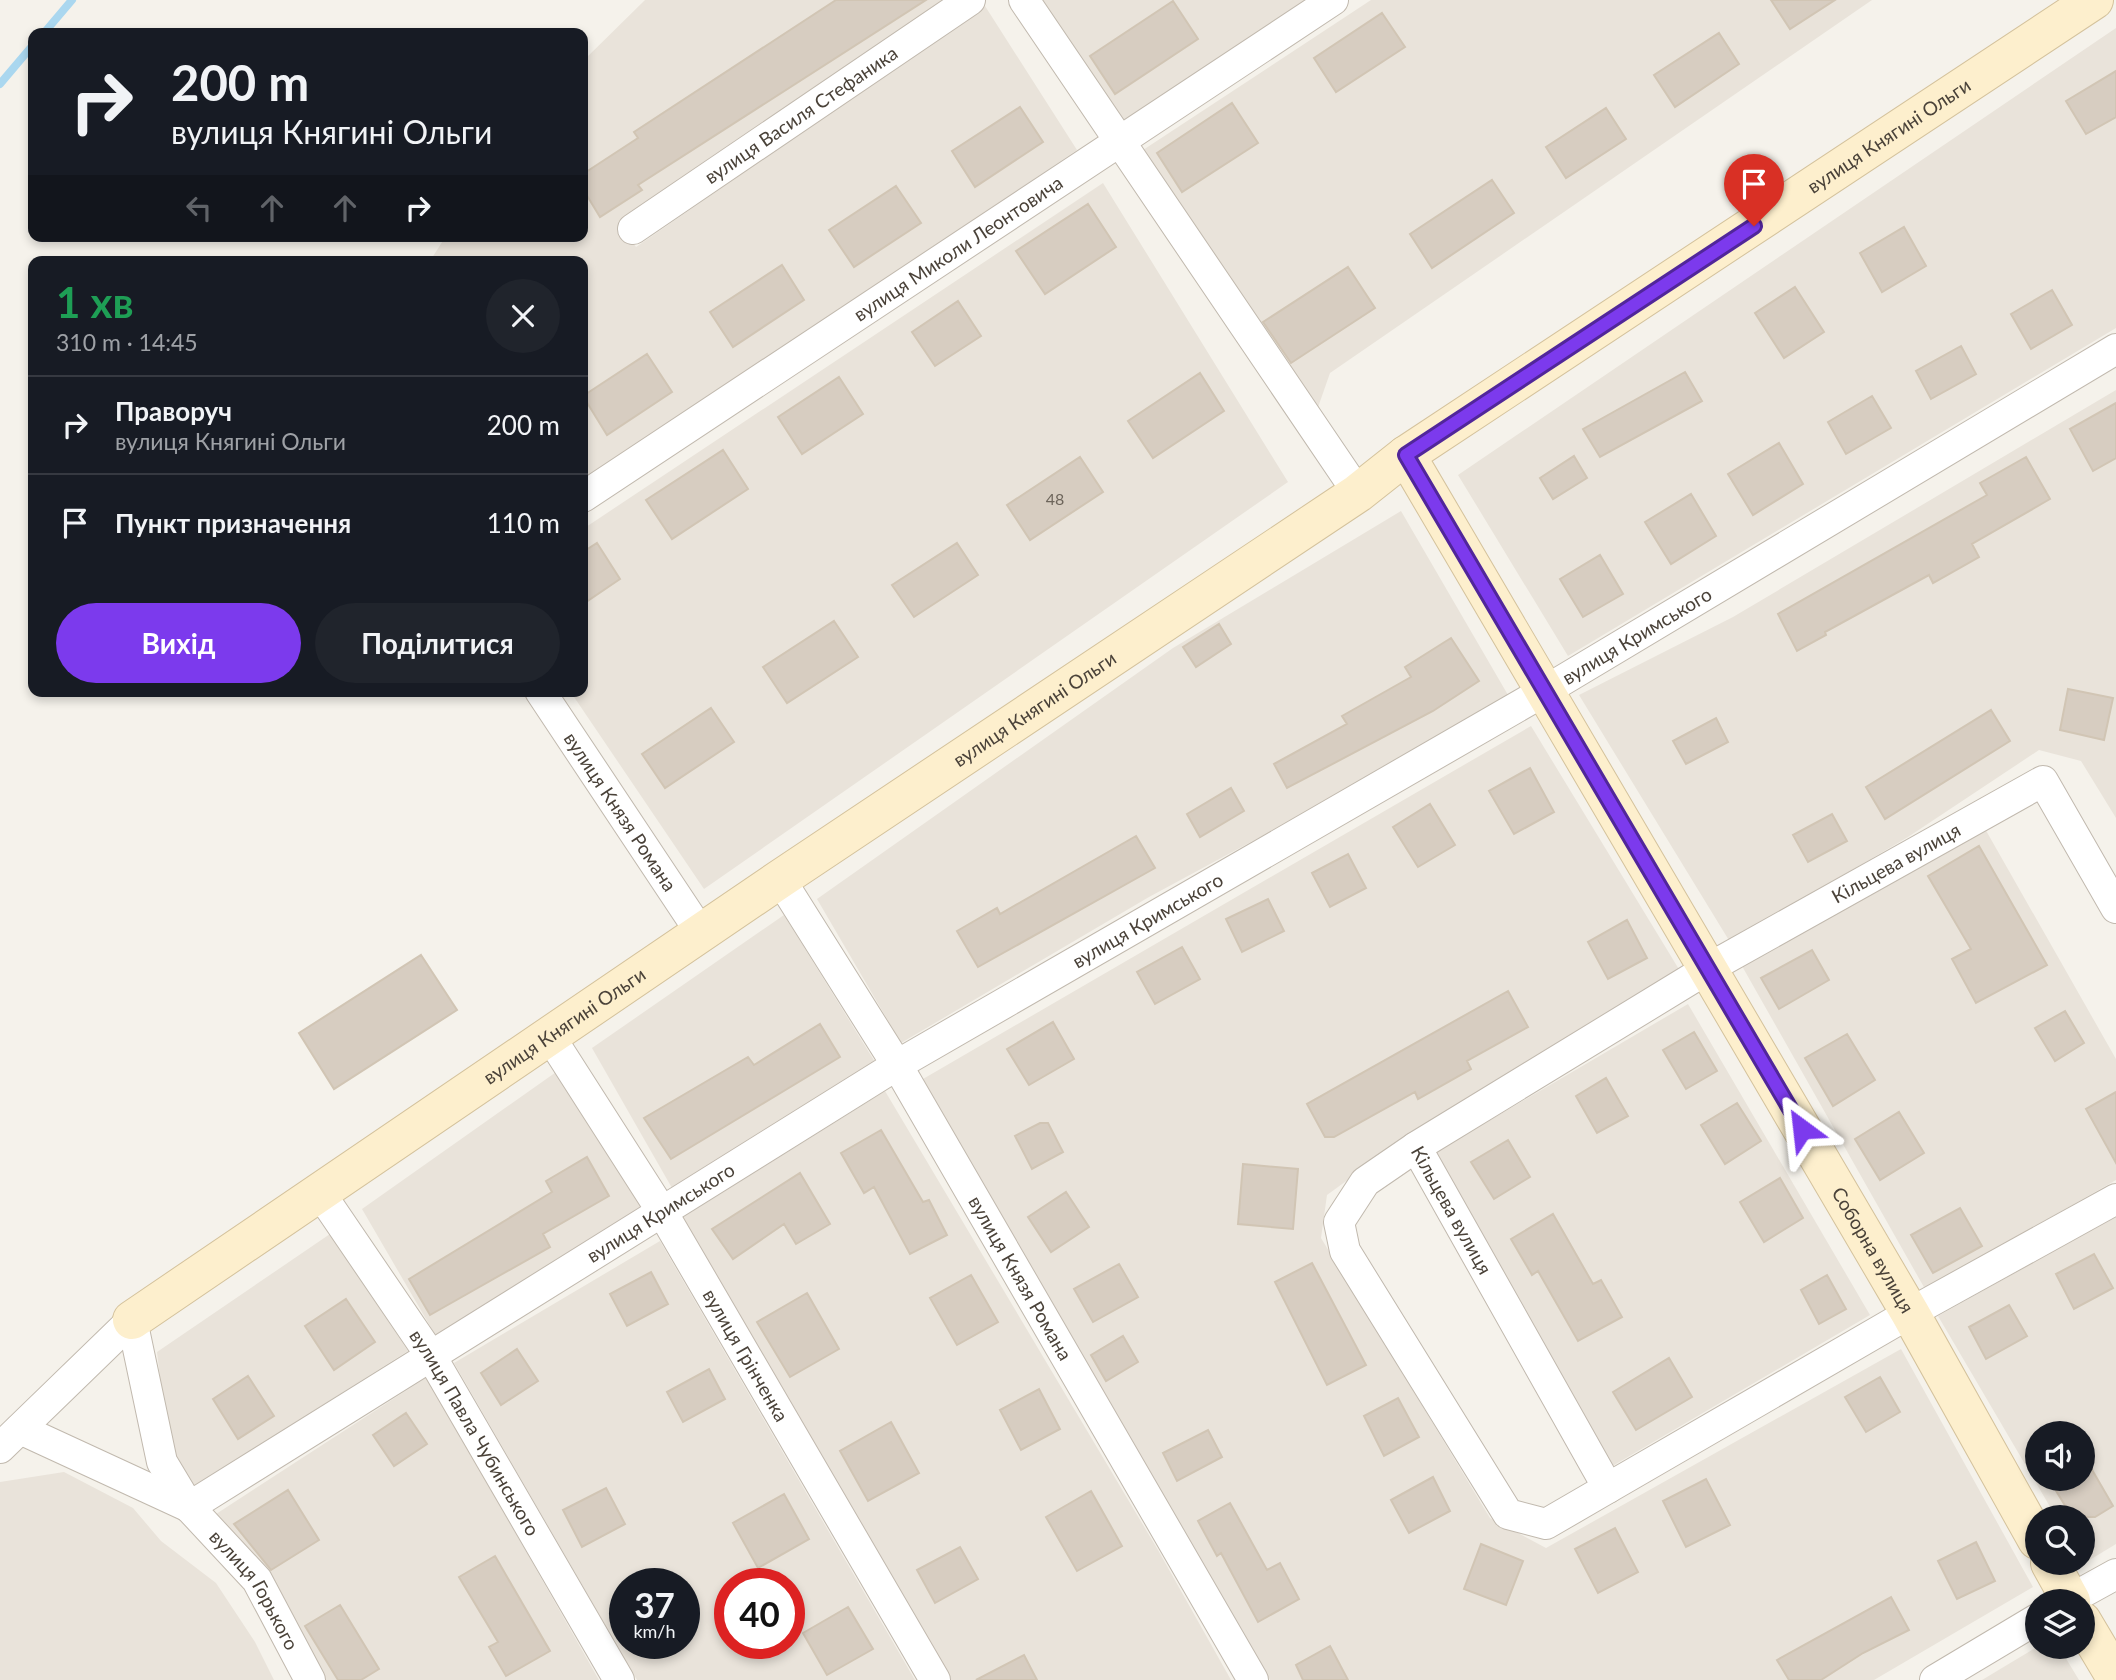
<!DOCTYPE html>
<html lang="uk">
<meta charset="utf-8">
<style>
body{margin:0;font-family:Lato,sans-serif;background:#20242c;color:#f1f3f6;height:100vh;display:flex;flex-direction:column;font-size:26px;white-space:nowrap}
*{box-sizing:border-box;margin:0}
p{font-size:23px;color:#9ea1a6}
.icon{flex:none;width:38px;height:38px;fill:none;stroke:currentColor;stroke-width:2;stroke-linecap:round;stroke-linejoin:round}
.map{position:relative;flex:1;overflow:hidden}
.panel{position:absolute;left:28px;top:256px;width:560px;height:441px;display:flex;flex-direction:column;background:#171b24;border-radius:14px;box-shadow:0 4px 10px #0003}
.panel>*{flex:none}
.banner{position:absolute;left:28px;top:28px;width:560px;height:214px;border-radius:14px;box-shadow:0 4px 10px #0003;background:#171b24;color:#f1f3f6;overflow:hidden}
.tools{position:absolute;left:2025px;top:1421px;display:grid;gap:14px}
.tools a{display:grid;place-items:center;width:70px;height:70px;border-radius:50%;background:#171b24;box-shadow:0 4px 10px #0003;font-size:35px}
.speed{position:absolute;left:609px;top:1568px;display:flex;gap:14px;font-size:35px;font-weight:700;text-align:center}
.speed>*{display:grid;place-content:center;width:91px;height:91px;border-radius:50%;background:#171b24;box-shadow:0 4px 10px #0003;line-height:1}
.speed small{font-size:18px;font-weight:400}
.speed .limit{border:10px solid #d22;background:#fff;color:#111}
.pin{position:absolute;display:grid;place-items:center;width:60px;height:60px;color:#fff;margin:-72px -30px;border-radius:50% 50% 50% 0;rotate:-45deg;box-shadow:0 0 7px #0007}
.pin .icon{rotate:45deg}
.me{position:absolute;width:77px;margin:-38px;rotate:330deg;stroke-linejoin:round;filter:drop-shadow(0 0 5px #0008)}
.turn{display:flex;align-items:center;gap:24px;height:147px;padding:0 28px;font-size:32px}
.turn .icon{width:91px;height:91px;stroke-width:2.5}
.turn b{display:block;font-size:49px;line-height:60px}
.lanes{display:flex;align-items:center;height:66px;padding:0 28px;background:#0003;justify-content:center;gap:35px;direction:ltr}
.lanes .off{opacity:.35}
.round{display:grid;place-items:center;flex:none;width:74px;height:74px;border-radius:37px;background:#20242c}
.headline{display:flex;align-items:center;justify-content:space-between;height:119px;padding:0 28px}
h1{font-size:42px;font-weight:700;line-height:52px;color:#1e9e55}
.cta{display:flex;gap:14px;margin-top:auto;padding:14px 28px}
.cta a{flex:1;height:80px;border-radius:42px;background:#7c3aed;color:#fff;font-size:28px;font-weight:700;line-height:80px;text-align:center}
.cta a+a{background:#20242c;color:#f1f3f6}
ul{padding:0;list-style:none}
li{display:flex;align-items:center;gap:21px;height:98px;padding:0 28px;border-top:2px solid #363941}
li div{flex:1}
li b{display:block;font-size:26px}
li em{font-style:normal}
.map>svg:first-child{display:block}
.residential{fill:#e9e3da;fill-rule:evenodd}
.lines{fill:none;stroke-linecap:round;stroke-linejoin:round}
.stream{stroke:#aad7ef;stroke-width:8}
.building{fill:#d7cdc1;stroke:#d1c5b4;stroke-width:2}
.street-casing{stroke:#c1b9ae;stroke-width:32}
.secondary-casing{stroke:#d4c29c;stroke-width:40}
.street{stroke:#fff;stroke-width:30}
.secondary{stroke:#fdefcd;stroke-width:38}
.route-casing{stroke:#51269a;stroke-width:18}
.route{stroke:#7c3aed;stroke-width:12}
.labels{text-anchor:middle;stroke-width:6;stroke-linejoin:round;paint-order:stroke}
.number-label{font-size:16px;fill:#6d655b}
.street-label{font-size:19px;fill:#4a4239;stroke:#fff}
</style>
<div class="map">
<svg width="2116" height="1680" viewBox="0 0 2116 1680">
<rect width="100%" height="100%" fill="#f5f2eb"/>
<path class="residential" d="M 645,0 L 970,0 L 621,225 L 636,247 L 985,6 L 1077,150 L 583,485 L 583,261 L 430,261 L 446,236 L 583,236 L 583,61 Z
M 1036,0 L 1315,0 L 1119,131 Z
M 1371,0 L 1872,0 L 1330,373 L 1316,413 L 1140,152 Z
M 2116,28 L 2116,328 L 1568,656 L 1458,475 Z
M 1103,183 L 1288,482 L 704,889 L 570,691 L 583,691 L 583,529 Z
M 2116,390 L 2116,818 L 2081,761 L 2039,750 L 1908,837 L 1730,942 L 1579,695 L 1733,617 Z
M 1401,511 L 1508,695 L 1284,824 L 1149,897 L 901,1043 L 817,899 L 1173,648 Z
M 1531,726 L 1680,971 L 1382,1155 L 1327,1195 L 1321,1238 L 1490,1518 L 1546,1548 L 1901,1349 L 2033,1587 L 1874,1680 L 1270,1680 L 923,1079 Z
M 1984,827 L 2116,1059 L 2116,1180 L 1925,1289 L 1742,966 Z
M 784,915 L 875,1062 L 672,1188 L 592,1048 Z
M 1688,1004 L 1870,1315 L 1609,1468 L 1427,1157 Z
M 559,1070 L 646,1210 L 437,1338 L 362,1209 Z
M 885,1091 L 1158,1550 L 1231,1680 L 951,1680 L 682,1218 Z
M 2116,1216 L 2116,1544 L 2083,1564 L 2082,1517 L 2056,1517 L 1938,1316 ZM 2037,1433 L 2082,1433 L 2082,1479 L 2037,1479 Z
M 330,1234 L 408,1351 L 193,1487 L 168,1448 L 157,1352 Z
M 660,1241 L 915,1680 L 637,1680 L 454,1363 ZM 625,1584 L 684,1584 L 684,1643 L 625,1643 ZM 730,1584 L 789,1584 L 789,1643 L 730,1643 Z
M 427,1377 L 599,1680 L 316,1680 L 213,1516 Z
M 64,1472 L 133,1508 L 161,1541 L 216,1583 L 255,1642 L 274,1680 L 0,1680 L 0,1482 Z
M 2037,1647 L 2059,1647 L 2079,1680 L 1982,1680 Z"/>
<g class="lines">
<path class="stream" d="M 44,33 L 72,0
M 0,84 L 33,45"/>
</g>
<path class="building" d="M 836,0 L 926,0 L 638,185 L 642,190 L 600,217 L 583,189 L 583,174 L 638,138 L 634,132 Z
M 1771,0 L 1835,0 L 1790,29 Z
M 1173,1 L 1198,39 L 1115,94 L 1090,56 Z
M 1382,13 L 1405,47 L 1336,92 L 1314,58 Z
M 1719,33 L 1739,64 L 1675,107 L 1654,75 Z
M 2116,71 L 2116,117 L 2086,134 L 2066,101 Z
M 1232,103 L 1258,143 L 1182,192 L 1157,153 Z
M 1020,107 L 1043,142 L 975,187 L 952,151 Z
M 1606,108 L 1626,139 L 1566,178 L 1546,147 Z
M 1492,180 L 1514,213 L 1432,268 L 1410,234 Z
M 896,186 L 921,223 L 854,267 L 829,230 Z
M 1088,204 L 1116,247 L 1045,294 L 1016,251 Z
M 1904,227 L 1926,266 L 1882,292 L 1860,253 Z
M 782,265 L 804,300 L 733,347 L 710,312 Z
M 1348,267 L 1375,308 L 1291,363 L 1263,322 Z
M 1795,287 L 1824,332 L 1784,358 L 1755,313 Z
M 2052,290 L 2072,325 L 2031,349 L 2011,314 Z
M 958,301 L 981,336 L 935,366 L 912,332 Z
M 1961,346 L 1976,374 L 1931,399 L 1916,371 Z
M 647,354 L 672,392 L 607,435 L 583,396 Z
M 1685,372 L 1702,401 L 1600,457 L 1583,429 Z
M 1200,373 L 1224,411 L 1153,458 L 1128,421 Z
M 839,377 L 863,414 L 802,454 L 778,417 Z
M 1872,396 L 1891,428 L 1846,454 L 1828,422 Z
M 2116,403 L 2116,458 L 2093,471 L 2070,429 Z
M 1779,443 L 1803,484 L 1753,515 L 1728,474 Z
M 723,450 L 748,489 L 672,539 L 646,500 Z
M 1574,456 L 1587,478 L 1553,499 L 1540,478 Z
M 1080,457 L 1103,492 L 1030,540 L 1007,505 Z
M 2026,457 L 2050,499 L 1972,544 L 1979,557 L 1933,583 L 1929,575 L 1825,632 L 1826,635 L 1797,651 L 1778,614 L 1987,495 L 1980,483 Z
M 1691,494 L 1716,536 L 1671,564 L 1645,522 Z
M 597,543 L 620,579 L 583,604 L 583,552 Z
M 957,543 L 978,575 L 914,617 L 892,585 Z
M 1600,555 L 1623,594 L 1583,617 L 1560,579 Z
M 834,621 L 858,657 L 787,703 L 763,667 Z
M 1219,624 L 1231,644 L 1196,667 L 1183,647 Z
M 1451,638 L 1479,681 L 1433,711 L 1287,788 L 1274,764 L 1347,724 L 1342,716 L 1411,677 L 1405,667 Z
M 2068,689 L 2113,698 L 2104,740 L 2060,730 Z
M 711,708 L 734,742 L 665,788 L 642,754 Z
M 1991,710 L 2010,741 L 1885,819 L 1866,787 Z
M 1716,718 L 1728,742 L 1686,764 L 1673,741 Z
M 1530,768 L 1554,812 L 1514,834 L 1489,791 Z
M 1231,788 L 1244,811 L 1200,837 L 1187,814 Z
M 1430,804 L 1455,845 L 1418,867 L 1393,827 Z
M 1832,814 L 1847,841 L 1808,862 L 1793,835 Z
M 1136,836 L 1155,868 L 978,967 L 957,931 L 997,908 L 1000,914 Z
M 1979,846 L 2047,965 L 1976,1003 L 1952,959 L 1971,949 L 1928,876 Z
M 1348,854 L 1366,888 L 1330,907 L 1312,873 Z
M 1268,899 L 1284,931 L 1242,952 L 1226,919 Z
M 1627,920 L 1647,958 L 1608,979 L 1588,942 Z
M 1182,947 L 1200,979 L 1155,1004 L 1137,972 Z
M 1812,950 L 1829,980 L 1779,1009 L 1761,978 Z
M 421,955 L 457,1010 L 334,1089 L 299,1033 Z
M 1508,991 L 1528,1027 L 1467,1061 L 1471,1069 L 1418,1099 L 1415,1092 L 1334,1137 L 1325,1137 L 1307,1104 Z
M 2065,1011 L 2084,1043 L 2055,1061 L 2035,1028 Z
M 1053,1022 L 1074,1059 L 1029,1085 L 1007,1049 Z
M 820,1024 L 840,1057 L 671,1159 L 644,1118 L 748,1057 L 754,1065 Z
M 1694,1032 L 1717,1071 L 1686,1089 L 1663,1050 Z
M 1847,1034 L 1875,1080 L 1833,1106 L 1805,1058 Z
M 1606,1078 L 1628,1116 L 1597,1133 L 1576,1096 Z
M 2116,1092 L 2116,1163 L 2086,1109 Z
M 1737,1103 L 1761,1141 L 1725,1164 L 1701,1125 Z
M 1899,1112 L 1924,1153 L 1880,1180 L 1855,1139 Z
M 1040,1123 L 1048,1123 L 1063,1152 L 1032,1169 L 1015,1136 Z
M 881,1130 L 923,1202 L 929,1200 L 947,1235 L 910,1254 L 874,1187 L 864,1193 L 841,1153 Z
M 1508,1140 L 1530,1177 L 1494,1199 L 1471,1162 Z
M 587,1157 L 609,1196 L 543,1234 L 550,1247 L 430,1315 L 409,1279 L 552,1192 L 546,1181 Z
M 1243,1164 L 1298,1169 L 1293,1229 L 1238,1224 Z
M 800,1173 L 830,1224 L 796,1244 L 784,1224 L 733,1259 L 712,1229 Z
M 1780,1178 L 1803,1218 L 1764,1242 L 1740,1202 Z
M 1066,1192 L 1089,1227 L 1051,1252 L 1028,1217 Z
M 1960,1208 L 1982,1246 L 1933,1273 L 1911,1235 Z
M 1553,1214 L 1593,1284 L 1601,1280 L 1622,1317 L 1578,1341 L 1538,1271 L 1532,1275 L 1511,1239 Z
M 2094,1254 L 2113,1288 L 2074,1309 L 2056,1274 Z
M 1312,1263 L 1366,1365 L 1327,1385 L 1275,1282 Z
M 1119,1264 L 1138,1297 L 1093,1322 L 1074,1289 Z
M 651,1272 L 668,1304 L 627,1326 L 610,1294 Z
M 971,1275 L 998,1322 L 957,1345 L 930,1298 Z
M 1827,1275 L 1846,1309 L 1819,1324 L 1801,1290 Z
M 807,1293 L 839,1349 L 790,1377 L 757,1322 Z
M 346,1299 L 375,1342 L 334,1370 L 305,1326 Z
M 2009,1305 L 2027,1336 L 1986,1359 L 1969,1327 Z
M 1123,1336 L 1138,1362 L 1106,1381 L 1091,1355 Z
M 517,1349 L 538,1381 L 501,1405 L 481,1373 Z
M 1669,1358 L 1692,1397 L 1636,1430 L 1613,1392 Z
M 709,1369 L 725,1399 L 683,1422 L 667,1392 Z
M 248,1376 L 274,1416 L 238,1439 L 213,1399 Z
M 1880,1377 L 1900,1412 L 1866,1432 L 1845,1397 Z
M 1039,1389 L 1060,1429 L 1021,1450 L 1000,1410 Z
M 1398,1398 L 1419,1437 L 1384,1456 L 1364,1416 Z
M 406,1413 L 427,1444 L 394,1466 L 373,1435 Z
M 891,1422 L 919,1473 L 868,1501 L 840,1451 Z
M 1208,1430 L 1222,1457 L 1177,1481 L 1163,1453 Z
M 2091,1468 L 2113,1506 L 2095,1517 L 2072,1517 L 2055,1489 L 2073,1479 L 2082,1479 L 2082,1473 Z
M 1433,1477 L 1450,1511 L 1409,1533 L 1391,1500 Z
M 1706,1479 L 1730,1525 L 1686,1547 L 1663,1501 Z
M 606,1488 L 625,1524 L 582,1547 L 563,1510 Z
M 288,1490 L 319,1540 L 271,1570 L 234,1524 Z
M 1091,1491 L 1122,1546 L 1077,1571 L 1046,1517 Z
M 784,1494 L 809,1539 L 758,1568 L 733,1523 Z
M 1230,1503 L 1267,1570 L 1280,1563 L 1299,1599 L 1258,1622 L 1221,1553 L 1217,1556 L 1198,1521 Z
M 1615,1528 L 1638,1572 L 1598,1593 L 1575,1549 Z
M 1976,1542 L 1995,1581 L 1957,1599 L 1938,1561 Z
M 1481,1544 L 1523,1561 L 1506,1605 L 1464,1589 Z
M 960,1547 L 978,1579 L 935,1603 L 917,1570 Z
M 495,1556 L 550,1651 L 506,1676 L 489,1647 L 498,1642 L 459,1577 Z
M 1891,1597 L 1909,1630 L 1863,1653 L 1821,1680 L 1789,1680 L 1777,1660 Z
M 340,1605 L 379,1669 L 361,1680 L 338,1680 L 305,1626 Z
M 848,1607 L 873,1649 L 827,1675 L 803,1633 Z
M 1330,1646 L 1348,1680 L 1303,1680 L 1296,1665 Z
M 1024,1655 L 1037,1680 L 976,1680 Z"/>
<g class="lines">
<g class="street-casing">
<g id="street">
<path d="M 1024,0 L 1358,493"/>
<path id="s1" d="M 633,229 L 970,0"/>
<path id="s2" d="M 583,497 L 1333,0"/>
<path id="s3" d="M 540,691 L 701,933"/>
<path id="s4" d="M 780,879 L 897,1065 L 1253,1680"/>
<path id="s5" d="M 2116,908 L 2043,781 L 1709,968 L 1416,1147 L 1608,1488 L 1910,1313 L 2116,1199"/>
<path id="s6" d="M 549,1035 L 661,1210 L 935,1680"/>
<path d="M 1416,1147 L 1365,1182 L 1339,1222 L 1345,1251 L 1508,1514 L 1546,1524 L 1608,1488"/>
<path id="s7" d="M 318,1190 L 431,1356 L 619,1680"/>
<path id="s8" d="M 132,1320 L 162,1462 L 189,1507 L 257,1580 L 310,1680"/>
<path d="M 20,1429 L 189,1507"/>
<path d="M 0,1448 L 132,1320"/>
<path id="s9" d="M 189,1507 L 897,1065 L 1543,692 L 2116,349"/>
<path d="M 2067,1601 L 2116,1574"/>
<path d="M 1935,1680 L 2037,1619"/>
</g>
</g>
<g class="secondary-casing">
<g id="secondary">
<path id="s10" d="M 1406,455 L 1910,1313 L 2037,1540"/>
<path id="s11" d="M 132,1320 L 780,879 L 1358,493 L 1406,455 L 2094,0"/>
<path d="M 2050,1563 L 2071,1601"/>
<path d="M 2082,1621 L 2116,1678"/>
</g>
</g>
<use href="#street" class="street"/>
<use href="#secondary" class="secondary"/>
</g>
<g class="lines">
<g class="route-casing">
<path id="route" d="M 1754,226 L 1406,455 L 1802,1129"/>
</g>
<use href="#route" class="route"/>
</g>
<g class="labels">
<g class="number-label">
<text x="1055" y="505">48</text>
</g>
<g class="street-label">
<text dy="7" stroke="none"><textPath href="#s1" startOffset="203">вулиця Василя Стефаника</textPath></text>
<text dy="7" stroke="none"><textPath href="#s11" startOffset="2119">вулиця Княгині Ольги</textPath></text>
<text dy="7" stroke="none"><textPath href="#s2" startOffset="450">вулиця Миколи Леонтовича</textPath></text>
<text dy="7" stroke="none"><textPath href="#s9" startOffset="1690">вулиця Кримського</textPath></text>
<text dy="7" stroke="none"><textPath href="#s11" startOffset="1090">вулиця Княгині Ольги</textPath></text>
<text dy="7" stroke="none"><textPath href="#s3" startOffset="145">вулиця Князя Романа</textPath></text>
<text transform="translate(1896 863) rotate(-29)" y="7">Кільцева вулиця</text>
<text dy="7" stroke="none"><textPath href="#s9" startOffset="1124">вулиця Кримського</textPath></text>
<text dy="7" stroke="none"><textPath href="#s11" startOffset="523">вулиця Княгині Ольги</textPath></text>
<text dy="7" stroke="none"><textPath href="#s9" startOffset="556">вулиця Кримського</textPath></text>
<text dy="7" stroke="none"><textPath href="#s5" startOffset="945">Кільцева вулиця</textPath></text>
<text dy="7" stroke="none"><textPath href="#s10" startOffset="922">Соборна вулиця</textPath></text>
<text dy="7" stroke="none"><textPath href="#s4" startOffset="466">вулиця Князя Романа</textPath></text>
<text dy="7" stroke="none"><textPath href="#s6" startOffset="376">вулиця Грінченка</textPath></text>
<text dy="7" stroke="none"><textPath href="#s7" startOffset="289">вулиця Павла Чубинського</textPath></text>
<text dy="7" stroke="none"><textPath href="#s8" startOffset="304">вулиця Горького</textPath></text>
</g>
</g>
</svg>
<div class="tools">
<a><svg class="icon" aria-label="sound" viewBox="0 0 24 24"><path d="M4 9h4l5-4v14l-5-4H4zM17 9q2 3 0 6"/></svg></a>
<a><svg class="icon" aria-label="search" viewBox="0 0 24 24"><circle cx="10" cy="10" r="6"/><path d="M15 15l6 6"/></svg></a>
<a><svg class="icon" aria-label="layers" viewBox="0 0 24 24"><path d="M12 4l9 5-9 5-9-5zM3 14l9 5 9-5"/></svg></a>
</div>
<div class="speed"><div>37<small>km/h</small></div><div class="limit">40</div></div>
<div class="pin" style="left:1754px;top:226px;background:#d93025"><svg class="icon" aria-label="arrive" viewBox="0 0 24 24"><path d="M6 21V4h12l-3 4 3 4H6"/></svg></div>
<svg class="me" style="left:1802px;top:1129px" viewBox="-20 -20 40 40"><path d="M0-17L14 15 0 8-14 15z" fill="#7c3aed" stroke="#fff" stroke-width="4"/></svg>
<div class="banner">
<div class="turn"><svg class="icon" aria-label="right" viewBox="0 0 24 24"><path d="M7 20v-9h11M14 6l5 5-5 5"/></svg><div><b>200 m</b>вулиця Княгині Ольги</div></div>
<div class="lanes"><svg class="icon off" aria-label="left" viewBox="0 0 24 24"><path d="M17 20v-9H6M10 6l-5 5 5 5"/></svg><svg class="icon off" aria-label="ahead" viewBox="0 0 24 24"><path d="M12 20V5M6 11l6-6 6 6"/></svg><svg class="icon off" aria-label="ahead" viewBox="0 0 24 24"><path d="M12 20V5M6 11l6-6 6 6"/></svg><svg class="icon" aria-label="right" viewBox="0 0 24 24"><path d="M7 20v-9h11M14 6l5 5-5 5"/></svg></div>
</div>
<section class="panel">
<div class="headline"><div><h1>1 хв</h1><p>310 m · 14:45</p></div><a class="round"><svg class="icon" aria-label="close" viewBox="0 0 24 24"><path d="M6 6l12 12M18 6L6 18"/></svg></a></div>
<ul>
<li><svg class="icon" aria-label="right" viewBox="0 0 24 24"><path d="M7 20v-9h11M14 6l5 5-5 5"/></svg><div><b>Праворуч</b><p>вулиця Княгині Ольги</p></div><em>200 m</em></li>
<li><svg class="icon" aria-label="arrive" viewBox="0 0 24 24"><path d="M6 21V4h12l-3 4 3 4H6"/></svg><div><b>Пункт призначення</b></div><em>110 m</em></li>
</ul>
<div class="cta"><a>Вихід</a><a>Поділитися</a></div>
</section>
</div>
